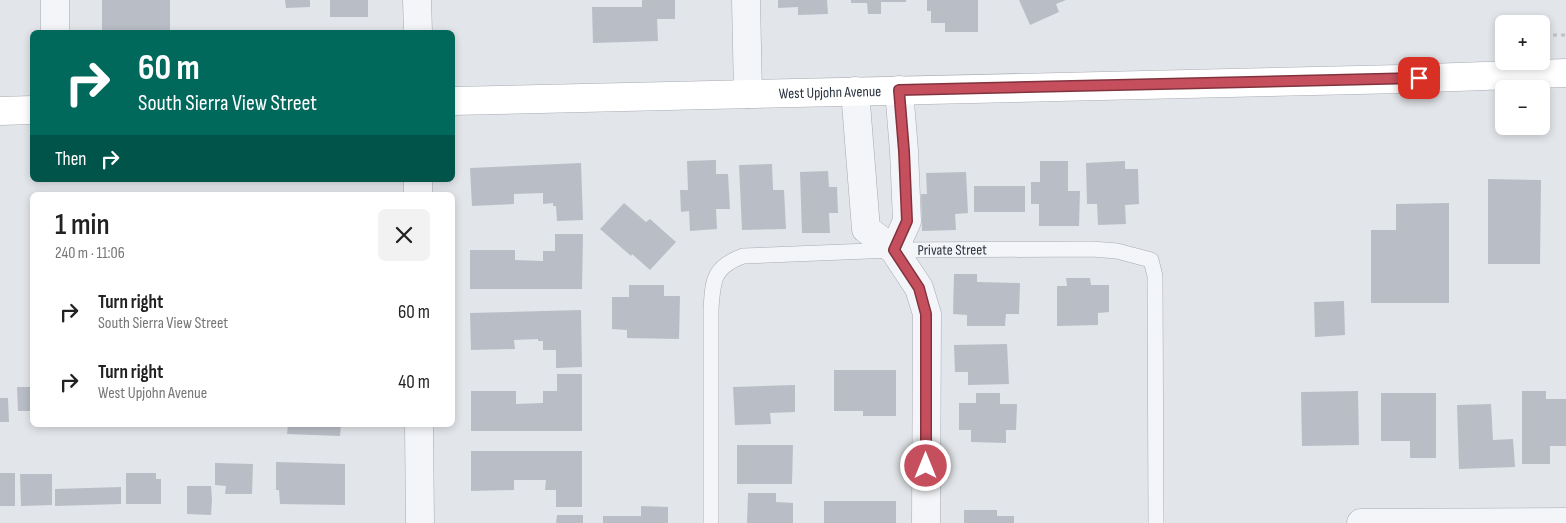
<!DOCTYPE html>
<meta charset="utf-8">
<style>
body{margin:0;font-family:"Sofia Sans Condensed",sans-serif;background:#f2f2f2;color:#222;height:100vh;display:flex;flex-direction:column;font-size:19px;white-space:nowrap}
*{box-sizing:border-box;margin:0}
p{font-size:16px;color:#767676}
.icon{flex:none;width:28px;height:28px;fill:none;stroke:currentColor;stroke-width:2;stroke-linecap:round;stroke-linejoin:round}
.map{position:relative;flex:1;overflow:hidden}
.drawer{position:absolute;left:30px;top:192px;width:425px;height:235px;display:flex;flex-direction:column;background:#fff;border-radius:8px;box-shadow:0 2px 8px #0003}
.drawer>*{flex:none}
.top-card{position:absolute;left:30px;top:30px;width:425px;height:152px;border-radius:8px;box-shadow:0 2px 8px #0003;background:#00695c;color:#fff;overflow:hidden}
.tools{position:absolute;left:1495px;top:15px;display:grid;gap:10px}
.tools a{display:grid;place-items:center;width:55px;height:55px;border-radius:8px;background:#fff;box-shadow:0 2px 8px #0003;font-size:25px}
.pin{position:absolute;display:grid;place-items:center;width:42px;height:42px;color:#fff;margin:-21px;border-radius:10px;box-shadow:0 2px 8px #0006}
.me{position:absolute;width:55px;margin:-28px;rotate:0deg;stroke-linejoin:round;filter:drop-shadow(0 0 4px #0008)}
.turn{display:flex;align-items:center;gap:18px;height:105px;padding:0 25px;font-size:22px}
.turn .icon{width:65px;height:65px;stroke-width:2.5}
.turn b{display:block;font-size:35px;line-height:42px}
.then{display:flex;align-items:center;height:48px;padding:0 25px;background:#0003;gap:10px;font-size:19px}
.round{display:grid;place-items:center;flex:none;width:52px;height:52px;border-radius:8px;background:#f2f2f2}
.headline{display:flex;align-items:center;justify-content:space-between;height:85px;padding:0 25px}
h1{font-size:30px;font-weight:600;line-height:38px}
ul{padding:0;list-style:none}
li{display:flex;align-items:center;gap:15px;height:70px;padding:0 25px}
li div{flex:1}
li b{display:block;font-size:19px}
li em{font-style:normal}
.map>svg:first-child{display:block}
.building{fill:#b9bec6}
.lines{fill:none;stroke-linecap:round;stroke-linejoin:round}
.service-casing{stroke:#a7acb3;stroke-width:16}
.minor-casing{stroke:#a7acb3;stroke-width:29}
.secondary-casing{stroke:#a7acb3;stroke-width:29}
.path{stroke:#c0c2c8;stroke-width:3;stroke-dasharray:4 4;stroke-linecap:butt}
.service{stroke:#f4f5f8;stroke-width:15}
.minor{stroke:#f4f5f8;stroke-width:28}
.secondary{stroke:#fff;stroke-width:28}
.route-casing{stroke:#81333d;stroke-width:12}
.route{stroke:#c64f5e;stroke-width:9}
.labels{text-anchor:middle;stroke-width:4.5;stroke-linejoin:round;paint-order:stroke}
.street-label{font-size:15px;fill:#2b3240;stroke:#f1f4f7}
</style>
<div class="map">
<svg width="1566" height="523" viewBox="0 0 1566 523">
<rect width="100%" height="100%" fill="#e2e5e9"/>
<path class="building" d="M 102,0 L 170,0 L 170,32 L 102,32 Z
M 285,0 L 310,0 L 310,7 L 286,8 Z
M 330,0 L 368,0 L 368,17 L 330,17 Z
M 642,0 L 675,0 L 675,19 L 657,19 L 658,41 L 593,43 L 592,7 L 642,7 Z
M 778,0 L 827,0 L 828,14 L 798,15 L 798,7 L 778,8 Z
M 851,0 L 906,0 L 906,2 L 881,2 L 881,14 L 868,14 L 867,3 L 851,3 Z
M 927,0 L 978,0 L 978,32 L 945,32 L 945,23 L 931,23 L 931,11 L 927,11 Z
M 1019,0 L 1066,0 L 1056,4 L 1059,12 L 1030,25 Z
M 716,160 L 716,174 L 728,174 L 730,209 L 716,209 L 717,229 L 690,231 L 689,211 L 681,212 L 680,190 L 688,190 L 687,161 Z
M 1040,161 L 1068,161 L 1068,191 L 1080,191 L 1079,226 L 1039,226 L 1039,204 L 1031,204 L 1031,182 L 1040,182 Z
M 1125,161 L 1125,169 L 1138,169 L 1139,204 L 1125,205 L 1126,224 L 1098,225 L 1097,204 L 1087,204 L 1086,163 Z
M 581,163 L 583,220 L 557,221 L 556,206 L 553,206 L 553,203 L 543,204 L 543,193 L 514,194 L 514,204 L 472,206 L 470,168 Z
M 772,164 L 773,190 L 784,190 L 786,229 L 742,230 L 739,165 Z
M 828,171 L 829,187 L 837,187 L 838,213 L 829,213 L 830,233 L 802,233 L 800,172 Z
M 966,172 L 968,213 L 955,214 L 956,230 L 922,231 L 921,194 L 927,194 L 926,173 Z
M 1488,179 L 1541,180 L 1540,264 L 1488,264 Z
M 974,186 L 1025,186 L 1025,212 L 974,212 Z
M 624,203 L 646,222 L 650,219 L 676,242 L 650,270 L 632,254 L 631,256 L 600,229 Z
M 1449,203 L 1449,303 L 1371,303 L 1371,230 L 1396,230 L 1396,204 Z
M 555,234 L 583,234 L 582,289 L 470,289 L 470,250 L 515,250 L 515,260 L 543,261 L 543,251 L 555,251 Z
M 954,274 L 977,274 L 977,282 L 1020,283 L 1019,314 L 1006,314 L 1005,326 L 967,326 L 967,315 L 953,314 Z
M 1066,278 L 1090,278 L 1091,285 L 1109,285 L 1109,312 L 1098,313 L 1098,325 L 1057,326 L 1057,286 L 1067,286 Z
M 629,285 L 664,285 L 664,296 L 680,296 L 679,339 L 627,338 L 627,330 L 612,329 L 612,297 L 629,297 Z
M 1344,301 L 1345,335 L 1315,337 L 1314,302 Z
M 581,310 L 582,367 L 556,368 L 556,350 L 543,350 L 543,341 L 538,341 L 538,339 L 514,340 L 515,349 L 471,350 L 470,313 Z
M 1007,344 L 1009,384 L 968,385 L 968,372 L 955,372 L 954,345 Z
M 834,370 L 896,370 L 896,416 L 863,416 L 863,411 L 834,411 Z
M 557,374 L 582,374 L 582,431 L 471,431 L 471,391 L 516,391 L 516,404 L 543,403 L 543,391 L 557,391 Z
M 795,385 L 795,412 L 770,413 L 771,424 L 735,425 L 733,387 Z
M 17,387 L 32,387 L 32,411 L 18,411 Z
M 1358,391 L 1359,445 L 1302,446 L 1301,392 Z
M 1522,391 L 1546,391 L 1546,399 L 1566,399 L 1566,446 L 1550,446 L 1550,464 L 1522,464 Z
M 976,393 L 1000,393 L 1000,404 L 1017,404 L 1016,430 L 1006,430 L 1006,443 L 971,442 L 971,430 L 959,430 L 959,403 L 976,403 Z
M 1381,393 L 1436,393 L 1436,458 L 1410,458 L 1410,441 L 1381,441 Z
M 0,398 L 8,398 L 9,422 L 0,422 Z
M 1491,404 L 1493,440 L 1513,439 L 1515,467 L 1459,469 L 1457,405 Z
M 288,425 L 341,425 L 340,436 L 287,434 Z
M 737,445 L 793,445 L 792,484 L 737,484 Z
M 471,451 L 582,451 L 582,507 L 556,507 L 556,490 L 545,490 L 546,480 L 514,480 L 514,490 L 471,491 Z
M 276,462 L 345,464 L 345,505 L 280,504 L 279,490 L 276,490 Z
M 215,463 L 253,464 L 252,494 L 225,494 L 226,486 L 215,485 Z
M 0,473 L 15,473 L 15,506 L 0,506 Z
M 126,473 L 156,473 L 156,479 L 161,479 L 161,504 L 126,504 Z
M 20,474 L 52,474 L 52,505 L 21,506 Z
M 187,486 L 211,486 L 212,500 L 211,515 L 187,514 Z
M 121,487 L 121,504 L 55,506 L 55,489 Z
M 748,493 L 776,493 L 776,502 L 793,503 L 793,523 L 747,523 Z
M 824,501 L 896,501 L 896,523 L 824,523 Z
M 641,506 L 668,507 L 668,523 L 603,523 L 603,516 L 641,516 Z
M 964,510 L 997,510 L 997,516 L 1014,516 L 1014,523 L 964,523 Z
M 557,515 L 583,515 L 583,523 L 556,523 Z"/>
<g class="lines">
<g class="service-casing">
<g id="service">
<path id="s1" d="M 711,523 L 711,309 C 713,280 713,267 743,256 L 894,250 L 1092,249 L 1117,251 L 1151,260 L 1155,276 L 1156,523"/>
</g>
</g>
<g class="minor-casing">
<path id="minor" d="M 55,0 L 55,32
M 417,0 L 418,32
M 746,0 L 748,94
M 855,91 L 866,229 L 894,250 L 919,288 L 927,314 L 926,523
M 418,180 L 418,195
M 894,250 L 907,221 L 904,151 L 899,90
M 419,425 L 420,523
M 1361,523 L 1566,522"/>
</g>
<g class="secondary-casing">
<g id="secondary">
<path id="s2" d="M 452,101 L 1401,79 L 1566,73"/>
<path d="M 0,111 L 32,110"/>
</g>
</g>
<path class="path" d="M 1545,35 L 1566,35"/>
<use href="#service" class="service"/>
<use href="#minor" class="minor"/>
<use href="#secondary" class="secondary"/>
</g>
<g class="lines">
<g class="route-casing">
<path id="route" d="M 926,466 L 926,314 L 919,288 L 894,250 L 907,221 L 904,151 L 899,90 L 1419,78"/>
</g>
<use href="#route" class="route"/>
</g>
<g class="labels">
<g class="street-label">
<text dy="5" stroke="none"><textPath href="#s2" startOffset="378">West Upjohn Avenue</textPath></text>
<text dy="5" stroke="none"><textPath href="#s1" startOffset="491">Private Street</textPath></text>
</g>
</g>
</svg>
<div class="tools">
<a>+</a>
<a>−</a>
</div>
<div class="pin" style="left:1419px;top:78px;background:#d93025"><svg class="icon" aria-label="arrive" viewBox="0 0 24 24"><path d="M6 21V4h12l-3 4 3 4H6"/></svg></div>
<svg class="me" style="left:926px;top:466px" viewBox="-20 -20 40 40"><circle r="17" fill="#c64f5e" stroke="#fff" stroke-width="3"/><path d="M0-11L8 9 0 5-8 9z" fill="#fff"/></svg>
<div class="top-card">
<div class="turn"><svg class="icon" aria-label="right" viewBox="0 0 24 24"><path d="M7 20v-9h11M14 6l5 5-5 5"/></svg><div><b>60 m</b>South Sierra View Street</div></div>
<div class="then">Then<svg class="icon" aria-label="right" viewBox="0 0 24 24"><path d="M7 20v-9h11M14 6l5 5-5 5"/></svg></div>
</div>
<section class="drawer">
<div class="headline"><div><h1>1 min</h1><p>240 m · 11:06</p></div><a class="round"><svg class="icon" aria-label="close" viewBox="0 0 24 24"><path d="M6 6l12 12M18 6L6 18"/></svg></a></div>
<ul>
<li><svg class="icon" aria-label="right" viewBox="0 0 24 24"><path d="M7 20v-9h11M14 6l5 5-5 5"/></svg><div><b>Turn right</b><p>South Sierra View Street</p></div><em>60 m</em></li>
<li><svg class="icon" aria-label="right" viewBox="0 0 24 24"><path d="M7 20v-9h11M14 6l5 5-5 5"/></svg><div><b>Turn right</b><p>West Upjohn Avenue</p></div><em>40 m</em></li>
</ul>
</section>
</div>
